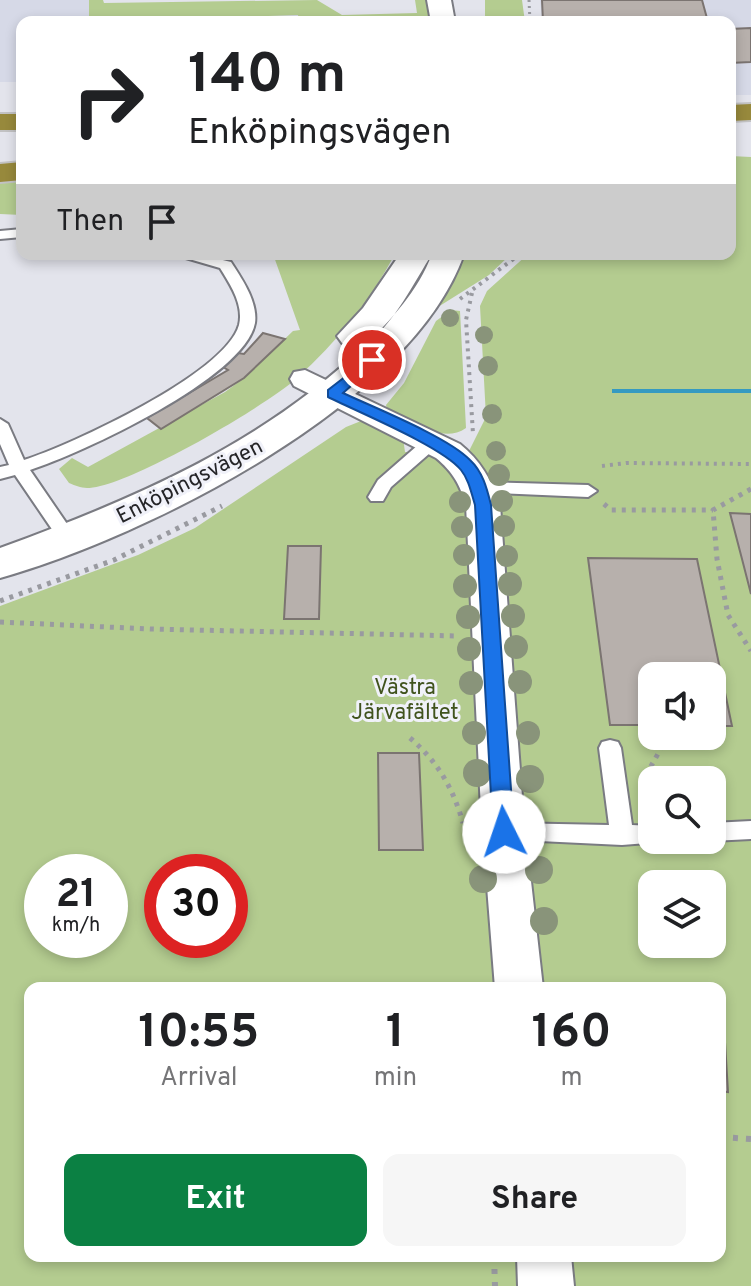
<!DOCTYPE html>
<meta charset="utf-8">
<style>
body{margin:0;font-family:Overpass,sans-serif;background:#f6f6f6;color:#202124;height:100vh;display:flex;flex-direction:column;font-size:30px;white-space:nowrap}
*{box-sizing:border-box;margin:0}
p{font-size:26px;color:#757577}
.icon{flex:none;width:44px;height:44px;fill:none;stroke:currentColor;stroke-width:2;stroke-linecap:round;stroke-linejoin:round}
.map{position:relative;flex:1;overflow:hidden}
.details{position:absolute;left:24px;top:982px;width:702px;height:280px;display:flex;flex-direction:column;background:#fff;border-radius:16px;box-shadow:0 4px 12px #0003}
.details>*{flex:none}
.hud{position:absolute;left:16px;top:16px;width:720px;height:244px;border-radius:16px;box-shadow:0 4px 12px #0003;background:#fff;color:#202124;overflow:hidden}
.fabs{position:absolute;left:638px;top:662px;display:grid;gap:16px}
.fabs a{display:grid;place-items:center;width:88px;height:88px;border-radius:16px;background:#fff;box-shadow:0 4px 12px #0003;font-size:40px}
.speed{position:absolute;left:24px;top:854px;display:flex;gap:16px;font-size:40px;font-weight:700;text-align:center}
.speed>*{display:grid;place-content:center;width:104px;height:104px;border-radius:50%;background:#fff;box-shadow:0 4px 12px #0003;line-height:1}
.speed small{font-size:20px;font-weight:400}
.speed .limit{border:12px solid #d22;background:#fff;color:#111}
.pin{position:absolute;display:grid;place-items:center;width:68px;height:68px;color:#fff;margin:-34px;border:4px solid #fff;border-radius:50%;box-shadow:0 2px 8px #0007}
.me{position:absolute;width:88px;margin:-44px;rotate:356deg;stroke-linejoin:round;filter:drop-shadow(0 0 6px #0008)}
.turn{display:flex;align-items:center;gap:28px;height:168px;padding:0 40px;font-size:36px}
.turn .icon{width:104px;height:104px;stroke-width:2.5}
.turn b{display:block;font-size:56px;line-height:68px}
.then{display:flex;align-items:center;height:76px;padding:0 40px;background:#0003;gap:16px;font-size:30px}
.eta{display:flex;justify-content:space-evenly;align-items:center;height:136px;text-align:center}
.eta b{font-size:48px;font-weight:700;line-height:56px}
.cta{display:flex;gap:16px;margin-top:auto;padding:16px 40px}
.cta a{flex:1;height:92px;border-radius:16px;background:#0b8043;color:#fff;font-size:32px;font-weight:700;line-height:92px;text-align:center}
.cta a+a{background:#f6f6f6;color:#202124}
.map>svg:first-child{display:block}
.built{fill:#d6d9e7}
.green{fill:#b4cc90;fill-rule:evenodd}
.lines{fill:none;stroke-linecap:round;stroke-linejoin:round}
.stream{fill:#359ac1;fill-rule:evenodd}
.building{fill:#b7b0ac;stroke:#7b7471;stroke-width:2}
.service-casing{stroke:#7a7b82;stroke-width:4}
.minor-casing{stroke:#7a7b82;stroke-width:4}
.tertiary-casing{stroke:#7a7b82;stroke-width:4}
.motorway-casing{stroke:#c2c2c3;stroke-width:4}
.path-far3{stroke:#999aa0;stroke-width:3;stroke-dasharray:2 4;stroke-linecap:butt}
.path-far2{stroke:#999aa0;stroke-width:4;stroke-dasharray:3 5;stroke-linecap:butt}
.path-far1{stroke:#999aa0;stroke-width:5;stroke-dasharray:4 6;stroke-linecap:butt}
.path{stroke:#999aa0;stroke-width:6;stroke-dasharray:5 8;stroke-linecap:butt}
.service{fill:#fff;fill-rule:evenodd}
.minor{fill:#fff;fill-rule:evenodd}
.tertiary{fill:#fff;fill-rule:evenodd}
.motorway{fill:#97893c;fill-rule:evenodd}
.tree{fill:#89947a}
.route{fill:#1a73e8;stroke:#114b97;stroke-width:2}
.labels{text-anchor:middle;stroke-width:6;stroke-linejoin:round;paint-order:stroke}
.street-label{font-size:22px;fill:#252528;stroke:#f0f1f9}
.park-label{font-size:22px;fill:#40531d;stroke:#f0f1f9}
</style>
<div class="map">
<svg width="751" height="1286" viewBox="0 0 751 1286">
<rect width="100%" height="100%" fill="#e3e4ec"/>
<path class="built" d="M 0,0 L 89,0 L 89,22 L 22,22 L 22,82 L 0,82 Z
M 540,0 L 751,0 L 751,95 L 730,95 L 730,22 L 542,22 Z
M 299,15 L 299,22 L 112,22 Z"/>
<path class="green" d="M 89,0 L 103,0 L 104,3 L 317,0 L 342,15 L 417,13 L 415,0 L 428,0 L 429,22 L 299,22 L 298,15 L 89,22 Z
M 485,0 L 522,0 L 525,22 L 485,22 Z
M 730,156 L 751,157 L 751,1286 L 0,1286 L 0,606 L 138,555 L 195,528 L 346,427 L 361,421 L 403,438 L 405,452 L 469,451 L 486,417 L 480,306 L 487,291 L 528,254 L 730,254 ZM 652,676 L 712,676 L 712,736 L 652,736 ZM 652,780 L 712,780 L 712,840 L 652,840 ZM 42,872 L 110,872 L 110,940 L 42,940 ZM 162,872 L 230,872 L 230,940 L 162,940 ZM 652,884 L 712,884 L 712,944 L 652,944 ZM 30,988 L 720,988 L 720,1256 L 30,1256 Z
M 22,177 L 22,215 L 0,214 L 0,179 Z
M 273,254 L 395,254 C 370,301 337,342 297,378 C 266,406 126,488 87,488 C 81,488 74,485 69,483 L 59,469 L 72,458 L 88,467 L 225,392 L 244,378 L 293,331 L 300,330 Z
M 458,254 L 511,254 L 489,275 L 430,312 Z
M 451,310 L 460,311 L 466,428 C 442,445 408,420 387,409 L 386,405 L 404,383 L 436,321 Z"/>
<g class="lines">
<path class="stream" d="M 612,389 L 751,389 L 751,393 L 612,393 Z"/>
</g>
<path class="building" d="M 542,0 L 702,0 L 708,22 L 543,22 Z
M 751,28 L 751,62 L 730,63 L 730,29 Z
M 263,333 L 285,339 L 244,378 L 161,429 L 147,418 L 228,370 L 223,367 L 238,353 L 244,354 Z
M 730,513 L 751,514 L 751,594 L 742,559 Z
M 288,546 L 321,546 L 319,619 L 284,619 Z
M 588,558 L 697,559 L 732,726 L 712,726 L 712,676 L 652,676 L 652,725 L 610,725 Z
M 378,753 L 419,753 L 423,850 L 379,850 Z
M 720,1041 L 725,1042 L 728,1092 L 720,1091 Z"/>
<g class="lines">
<g class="service-casing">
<path id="service" d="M 22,229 L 22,237 L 0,239 L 0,231 Z
M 172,254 L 198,254 L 231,262 C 242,279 258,302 255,323 C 245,378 80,454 30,470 L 78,540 L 76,544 L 62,544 L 15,475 L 0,479 L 0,467 L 9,465 L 0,444 L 0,419 L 8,424 L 24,460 C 71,445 225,374 239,325 C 244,305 230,284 220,268 Z
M 432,437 L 438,438 L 441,442 L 438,446 L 391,487 L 383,501 L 371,501 L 368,497 L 378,480 L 426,438 Z
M 478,482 L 588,485 L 597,491 L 588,497 L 472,492 L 469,488 Z
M 610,740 L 618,742 L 621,748 L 632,825 L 652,826 L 652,840 L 660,842 L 622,845 L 496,839 L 493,832 L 496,825 L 504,823 L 609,825 L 599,748 L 602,742 Z
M 751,821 L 751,839 L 712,841 L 708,840 L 712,840 L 712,823 Z"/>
</g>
<g class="minor-casing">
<path id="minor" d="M 305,370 L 460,444 C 480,460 492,480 500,505 L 523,810 L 543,988 L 495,988 L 481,810 L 466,505 C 460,485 453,472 436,458 L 294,386 L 290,379 L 294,372 Z
M 517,1256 L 571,1256 L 574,1286 L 518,1286 Z"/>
</g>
<g class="tertiary-casing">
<path id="tertiary" d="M 427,0 L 451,0 L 455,22 L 431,22 Z
M 400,254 L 432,254 C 416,279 392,327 367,343 C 359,348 350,345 342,343 L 337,336 L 363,308 Z
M 432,254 L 464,254 C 412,405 145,537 0,578 L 0,548 C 132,500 261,445 364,346 C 392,319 418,291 432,254 Z"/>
</g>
<g class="motorway-casing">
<path id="motorway" d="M 751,104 L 751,120 L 730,121 L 730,105 Z
M 0,114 L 22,114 L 22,130 L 0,130 Z
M 22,162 L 22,180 L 0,182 L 0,164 Z"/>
</g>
<path class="path-far3" d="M 529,0 L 530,22"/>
<path class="path-far2" d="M 472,293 L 466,320 L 473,434
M 460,299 L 520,254
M 602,466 L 626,463 L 751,464
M 748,491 L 751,489"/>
<path class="path-far1" d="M 751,489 L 713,510 L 717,559 L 728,615 L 751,651
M 604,504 L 611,510 L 713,510
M 0,601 L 114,560 L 222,506
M 0,622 L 150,629 L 459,636
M 410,738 C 438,762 453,788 463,823
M 641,784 L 668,736"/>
<path class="path" d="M 720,1137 L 751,1139
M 494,1256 L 495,1286"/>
<use href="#service" class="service"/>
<use href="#minor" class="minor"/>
<use href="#tertiary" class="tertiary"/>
<use href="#motorway" class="motorway"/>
</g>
<g class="tree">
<circle cx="450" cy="318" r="9"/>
<circle cx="484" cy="335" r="9"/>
<circle cx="488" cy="366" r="10"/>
<circle cx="492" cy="414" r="10"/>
<circle cx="496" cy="451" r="10"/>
<circle cx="499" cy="475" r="11"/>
<circle cx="502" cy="501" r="11"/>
<circle cx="460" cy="502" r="11"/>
<circle cx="504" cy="526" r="11"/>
<circle cx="462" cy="527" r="11"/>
<circle cx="464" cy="555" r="11"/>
<circle cx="507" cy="556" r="11"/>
<circle cx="510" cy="584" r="12"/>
<circle cx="465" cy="586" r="12"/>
<circle cx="513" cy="616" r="12"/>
<circle cx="468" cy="617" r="12"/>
<circle cx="516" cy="647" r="12"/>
<circle cx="469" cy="649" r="12"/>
<circle cx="520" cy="682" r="12"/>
<circle cx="471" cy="683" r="12"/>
<circle cx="474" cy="733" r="12"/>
<circle cx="528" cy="733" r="12"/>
<circle cx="477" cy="773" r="14"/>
<circle cx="530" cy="779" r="14"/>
<circle cx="480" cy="828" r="14"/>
<circle cx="539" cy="870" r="14"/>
<circle cx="483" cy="879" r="14"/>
<circle cx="544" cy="921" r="14"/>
</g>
<path class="route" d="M 372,356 L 377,357 L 377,363 L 343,393 C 375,408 448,437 470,460 C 483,472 487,489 491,505 L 514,832 L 511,838 L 504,840 L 496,838 L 493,832 L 475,505 C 471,492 469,480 461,470 C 443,447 358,412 328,397 L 328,390 Z"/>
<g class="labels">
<g class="street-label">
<text transform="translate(189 480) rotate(-27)" y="8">Enköpingsvägen</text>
</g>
<g class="park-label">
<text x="405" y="694">Västra<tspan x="405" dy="25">Järvafältet</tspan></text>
</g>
</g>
</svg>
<div class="fabs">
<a><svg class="icon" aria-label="sound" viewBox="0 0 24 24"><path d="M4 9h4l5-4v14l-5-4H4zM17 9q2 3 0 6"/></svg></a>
<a><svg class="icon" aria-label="search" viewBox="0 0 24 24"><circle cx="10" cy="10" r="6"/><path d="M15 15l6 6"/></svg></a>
<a><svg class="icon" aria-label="layers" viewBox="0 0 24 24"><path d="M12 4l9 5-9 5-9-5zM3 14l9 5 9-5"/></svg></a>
</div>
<div class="speed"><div>21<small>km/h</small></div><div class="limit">30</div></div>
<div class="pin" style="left:372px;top:360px;background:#d93025"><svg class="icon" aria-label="arrive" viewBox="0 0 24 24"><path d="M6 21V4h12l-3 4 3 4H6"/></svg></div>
<svg class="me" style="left:504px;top:832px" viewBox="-20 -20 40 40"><circle r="19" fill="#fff"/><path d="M0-13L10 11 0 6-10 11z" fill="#1a73e8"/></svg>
<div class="hud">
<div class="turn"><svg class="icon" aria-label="right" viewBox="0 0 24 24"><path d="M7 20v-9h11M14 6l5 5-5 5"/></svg><div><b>140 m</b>Enköpingsvägen</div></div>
<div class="then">Then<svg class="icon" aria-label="arrive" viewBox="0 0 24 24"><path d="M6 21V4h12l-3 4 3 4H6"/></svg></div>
</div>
<section class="details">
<div class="eta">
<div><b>10:55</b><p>Arrival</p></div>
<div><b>1</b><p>min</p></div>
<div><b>160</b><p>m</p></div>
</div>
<div class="cta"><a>Exit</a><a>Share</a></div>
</section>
</div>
